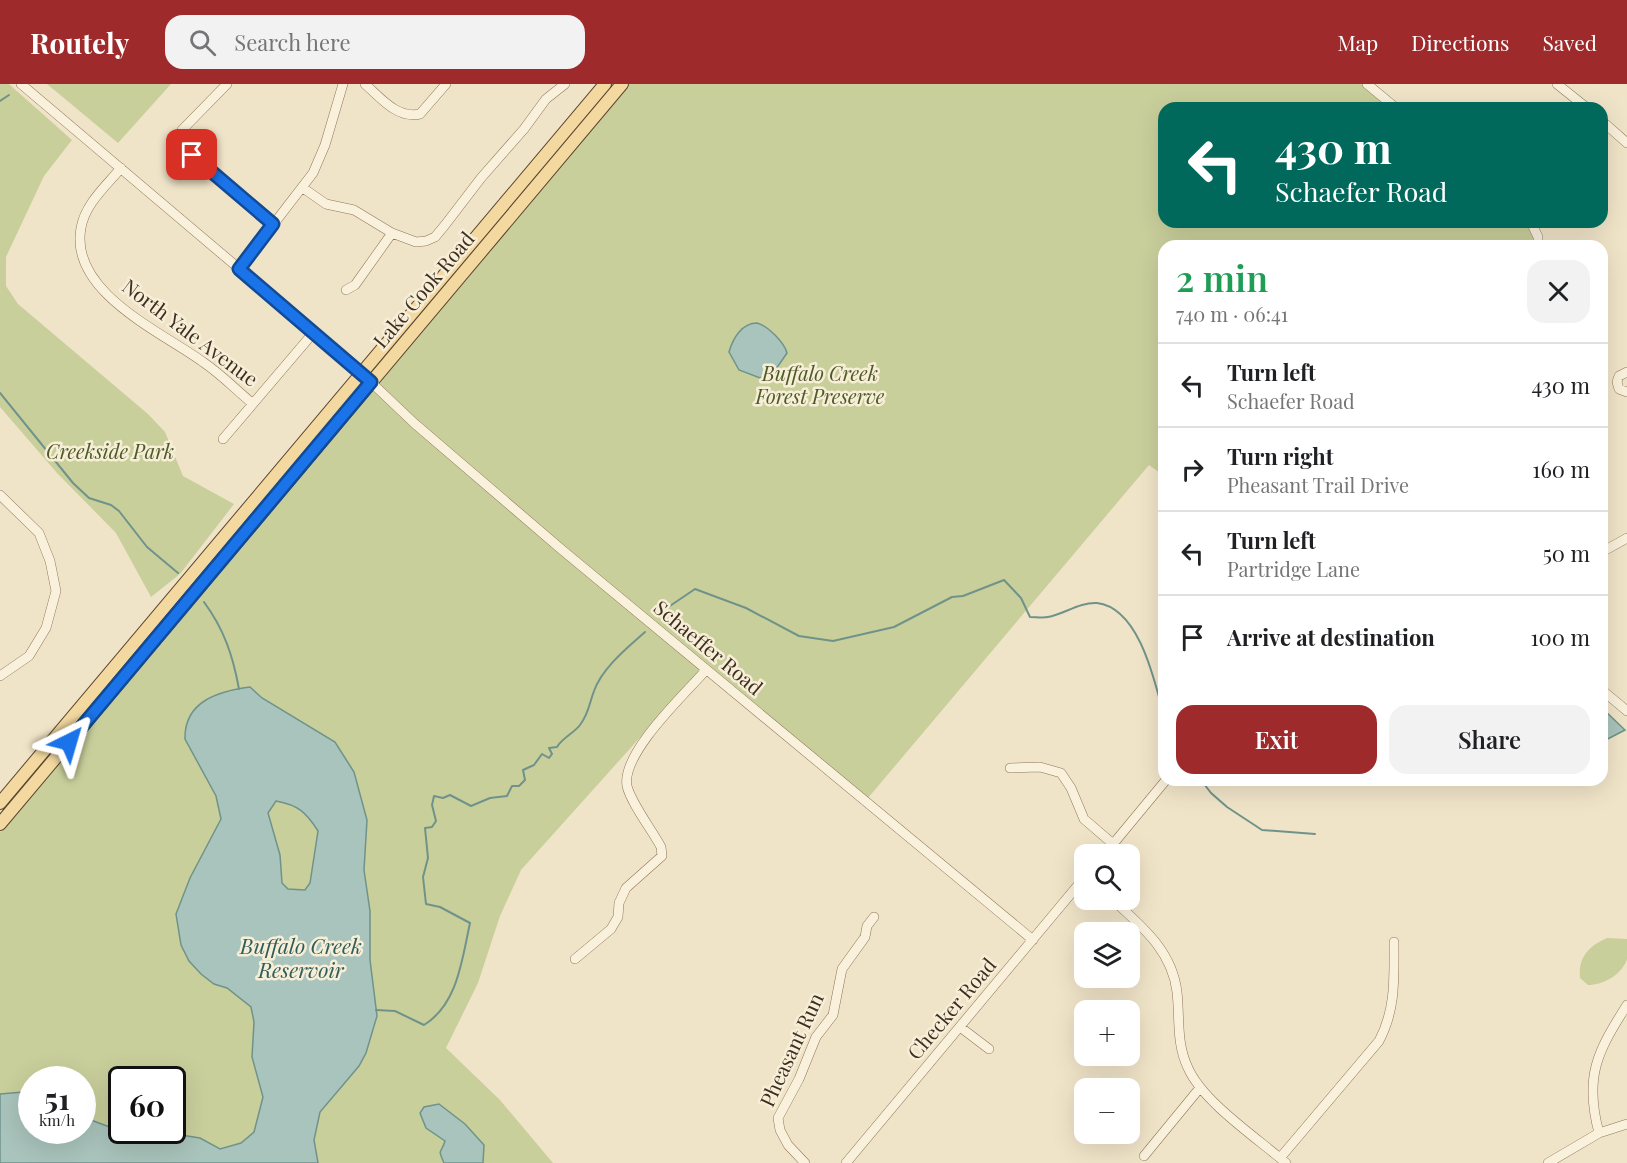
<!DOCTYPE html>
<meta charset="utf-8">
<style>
body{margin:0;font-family:"Playfair Display",serif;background:#f2f2f2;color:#202124;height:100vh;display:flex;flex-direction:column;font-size:22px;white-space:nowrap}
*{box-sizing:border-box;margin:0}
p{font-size:20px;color:#757577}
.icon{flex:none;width:33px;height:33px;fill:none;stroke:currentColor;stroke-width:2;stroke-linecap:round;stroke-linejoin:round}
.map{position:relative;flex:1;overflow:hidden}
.drawer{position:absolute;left:1158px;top:156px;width:450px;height:546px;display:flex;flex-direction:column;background:#fff;border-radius:18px;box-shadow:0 6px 24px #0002}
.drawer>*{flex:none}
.top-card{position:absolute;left:1158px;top:18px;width:450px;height:126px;border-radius:18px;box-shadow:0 6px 24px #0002;background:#00695c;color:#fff;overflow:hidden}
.buttons{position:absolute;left:1074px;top:760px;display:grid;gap:12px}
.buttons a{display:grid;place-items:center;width:66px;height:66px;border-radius:12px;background:#fff;box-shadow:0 6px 24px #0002;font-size:30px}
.speed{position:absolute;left:18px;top:982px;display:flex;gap:12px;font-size:30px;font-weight:700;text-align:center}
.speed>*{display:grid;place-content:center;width:78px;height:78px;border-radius:50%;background:#fff;box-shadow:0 6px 24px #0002;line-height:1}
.speed small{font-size:15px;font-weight:400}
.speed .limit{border:3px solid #111;border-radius:9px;background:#fff;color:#111}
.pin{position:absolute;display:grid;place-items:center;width:51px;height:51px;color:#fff;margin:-26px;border-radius:12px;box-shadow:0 3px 9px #0006}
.me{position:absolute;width:66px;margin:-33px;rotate:40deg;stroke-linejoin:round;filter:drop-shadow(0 0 4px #0008)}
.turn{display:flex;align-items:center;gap:21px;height:126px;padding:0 18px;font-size:27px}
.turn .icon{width:78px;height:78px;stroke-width:2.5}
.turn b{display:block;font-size:42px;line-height:51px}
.round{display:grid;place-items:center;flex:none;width:63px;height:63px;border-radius:18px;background:#f2f2f2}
.overview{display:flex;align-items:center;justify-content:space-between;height:102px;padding:0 18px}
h1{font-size:36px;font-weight:600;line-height:45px;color:#1e9e55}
.button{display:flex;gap:12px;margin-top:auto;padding:12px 18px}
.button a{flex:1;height:69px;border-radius:18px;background:#9e2a2b;color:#fff;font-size:24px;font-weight:600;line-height:69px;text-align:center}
.button a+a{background:#f2f2f2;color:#202124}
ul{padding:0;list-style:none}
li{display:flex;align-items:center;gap:18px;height:84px;padding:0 18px;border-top:2px solid #e0e0e0}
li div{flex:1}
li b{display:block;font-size:22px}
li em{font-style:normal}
header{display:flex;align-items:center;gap:36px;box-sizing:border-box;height:84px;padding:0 30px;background:#9e2a2b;color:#fff}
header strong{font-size:28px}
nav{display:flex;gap:33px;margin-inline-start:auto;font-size:21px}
.search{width:420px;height:54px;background:#f2f2f2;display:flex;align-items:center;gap:15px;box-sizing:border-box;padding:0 21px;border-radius:18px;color:#757577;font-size:22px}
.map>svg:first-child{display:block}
.green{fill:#c9cf9b;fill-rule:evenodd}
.water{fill:#a9c4bc;stroke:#6f938a;stroke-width:1.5;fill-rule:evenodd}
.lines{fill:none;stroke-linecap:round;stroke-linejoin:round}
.stream{stroke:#6f938a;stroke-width:2}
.minor-casing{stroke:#8d765c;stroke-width:10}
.major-casing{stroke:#5b4430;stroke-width:14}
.minor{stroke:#faf1dc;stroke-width:9}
.major{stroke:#f3d9a0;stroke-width:12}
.route-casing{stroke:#114b97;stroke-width:15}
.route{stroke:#1a73e8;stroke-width:10}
.labels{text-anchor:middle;stroke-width:5;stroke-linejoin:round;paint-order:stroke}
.street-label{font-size:20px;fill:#3d2e20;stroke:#f7eed8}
.park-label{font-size:20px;font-style:italic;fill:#4d5a26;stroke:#f7eed8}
.water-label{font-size:21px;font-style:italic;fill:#2f5d5a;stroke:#f7eed8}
</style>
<header>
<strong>Routely</strong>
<div class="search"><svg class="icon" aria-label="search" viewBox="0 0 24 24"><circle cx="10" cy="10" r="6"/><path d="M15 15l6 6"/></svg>Search here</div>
<nav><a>Map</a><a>Directions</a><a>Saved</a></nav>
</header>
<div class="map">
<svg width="1627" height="1079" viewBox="0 0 1627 1079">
<rect width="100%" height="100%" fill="#f0e4c8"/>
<path class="green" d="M 0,0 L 9,0 L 72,56 L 44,92 L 6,173 L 6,202 L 18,220 L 148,330 L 165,348 L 183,392 L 234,420 L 180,490 L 151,513 L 116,449 L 57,389 L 0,323 Z
M 47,0 L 171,0 L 118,59 Z
M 628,0 L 1367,0 L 1396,24 L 1164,24 L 1164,138 L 1531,138 L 1537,162 L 1164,162 L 1164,392 L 1149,381 L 868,714 L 706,580 L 521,786 L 500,832 L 478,899 L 446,964 L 500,1016 L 553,1079 L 0,1079 L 0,748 ZM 32,996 L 82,996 L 82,1047 L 32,1047 ZM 122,996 L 172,996 L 172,1047 L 122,1047 Z
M 1607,854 L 1627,855 C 1627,861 1627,869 1627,875 C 1622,891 1603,901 1588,901 L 1580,894 C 1578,873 1589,862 1607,854 Z"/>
<path class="water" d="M 757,239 C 768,242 784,258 787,269 L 776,285 L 760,294 L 739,286 L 729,268 C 733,254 742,239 757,239 Z
M 250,603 L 262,614 L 335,658 L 354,688 L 367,736 L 364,786 L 370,827 L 370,876 L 377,932 L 366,969 L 359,982 L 320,1028 L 314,1056 L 318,1079 L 0,1079 L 0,1010 L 23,1008 L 31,1011 L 32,1047 L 82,1047 L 83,1033 L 123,1048 L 153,1052 L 168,1049 L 200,1054 L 220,1065 L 241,1059 L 254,1048 L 263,1013 L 252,973 L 254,938 L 251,923 L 227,904 L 214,900 L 201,890 L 189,877 L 181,861 L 176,830 L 190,794 L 221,735 L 216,712 L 185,655 C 184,617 219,607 250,603 ZM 276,717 C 298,721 306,728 318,747 L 310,799 L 305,806 L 288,805 L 282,799 L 280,771 L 268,729 Z
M 1602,624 L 1625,646 L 1602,658 Z
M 439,1020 L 465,1040 L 484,1061 L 483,1079 L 444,1079 C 437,1063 441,1071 445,1057 L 426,1044 L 420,1029 L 424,1023 Z"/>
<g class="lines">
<path class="stream" d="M 0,17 L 9,11
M 0,309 L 73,399 L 89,414 L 111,421 L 119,427 L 147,463 L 178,489
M 204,518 C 224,545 233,572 239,605
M 664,526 L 695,505 L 746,524 L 799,552 L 833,557 L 894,543 L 952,513 L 963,512 L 1004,496 L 1021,514 L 1030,533 C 1036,533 1043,534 1048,533 C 1064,530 1080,518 1097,519 C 1140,524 1155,599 1164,632
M 1201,696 L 1211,709 L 1227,723 L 1262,746 L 1315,750
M 376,926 L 395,927 L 424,941 C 458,920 462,875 470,839 L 440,823 L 426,820 L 423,793 L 428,774 L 425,744 L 432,743 L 436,737 L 432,721 L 434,712 L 443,714 L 450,711 L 471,722 L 490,714 L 507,712 L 512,702 L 519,702 L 525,696 L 523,686 L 534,681 L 542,670 L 549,674 L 552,670 L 549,664 L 557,663 C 563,653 573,650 580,641 C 589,629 589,620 594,607 C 602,584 627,564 645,548"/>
<g class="minor-casing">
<path id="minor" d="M 21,0 L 353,281 L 414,339 L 561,465 L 1033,856
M 227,0 L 182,46 L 178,58 L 183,65 L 273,140
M 365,0 C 381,14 397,35 420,30 L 446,0
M 1367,0 L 1396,24
M 1557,0 L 1587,24
M 1602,37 L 1627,59
M 121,84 C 106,102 85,120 81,144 C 69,208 162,248 203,278 C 221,290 236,306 252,319
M 303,104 L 326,120 L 354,126 L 392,149 L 416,158 L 426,157 L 435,153 L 445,141 L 481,94 L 524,45 L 546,15 L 565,0
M 1531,138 L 1538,153 L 1538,162
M 239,185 L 313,89 L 325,61 L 343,0
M 346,206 L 355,201 L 392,149
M 1627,288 L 1619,292 L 1617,298 L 1619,305 L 1627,308
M 223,355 L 314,248
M 0,411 L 39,449 L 50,477 L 56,507 L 46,544 L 29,572 L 0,592
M 1602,468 L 1627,454
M 1602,606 L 1627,627
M 1010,684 L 1040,683 L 1061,689 L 1071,704 L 1084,735 L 1113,760
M 1104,771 L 1166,696
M 1113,816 C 1141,842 1172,866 1177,908 C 1180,934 1176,959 1188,984 C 1203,1018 1257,1054 1286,1079
M 575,875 L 611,845 L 618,833 L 619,819 L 626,804 L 662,772 L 661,763 C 652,746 631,719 627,702 C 621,669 686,609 706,586
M 960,943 L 989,965
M 1599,1049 C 1584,993 1597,968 1627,921
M 1144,1072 L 1199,1005
M 1280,1074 L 1379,957 C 1396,925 1394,894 1394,858
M 805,1079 L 788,1061 L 780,1046 L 778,1034 L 799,995 L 816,953 L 833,931 L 842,885 L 865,853 L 867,842 L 874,833
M 846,1079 L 1084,794
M 1548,1079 L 1599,1049 L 1627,1040"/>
</g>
<g class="major-casing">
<path id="major" d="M 0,719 L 605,0
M 0,740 L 622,0"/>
</g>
<use href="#minor" class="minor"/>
<use href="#major" class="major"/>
</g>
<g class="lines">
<g class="route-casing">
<path id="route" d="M 69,658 L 371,298 L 239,185 L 273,140 L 192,71"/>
</g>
<use href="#route" class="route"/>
</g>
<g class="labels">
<g class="street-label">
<text transform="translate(424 206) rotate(-50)" y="7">Lake Cook Road</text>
<text transform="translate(190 249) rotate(37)" y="7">North Yale Avenue</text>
<text transform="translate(708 564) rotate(40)" y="7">Schaeffer Road</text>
<text transform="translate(952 925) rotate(-50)" y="7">Checker Road</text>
<text transform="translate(792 966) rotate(-65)" y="7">Pheasant Run</text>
</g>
<g class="park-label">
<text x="820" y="297">Buffalo Creek<tspan x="820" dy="23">Forest Preserve</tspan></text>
<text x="110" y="375">Creekside Park</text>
</g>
<g class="water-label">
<text x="301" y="870">Buffalo Creek<tspan x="301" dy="24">Reservoir</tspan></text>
</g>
</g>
</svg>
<div class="buttons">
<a><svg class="icon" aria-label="search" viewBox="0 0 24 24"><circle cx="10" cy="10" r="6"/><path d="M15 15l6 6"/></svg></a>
<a><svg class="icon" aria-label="layers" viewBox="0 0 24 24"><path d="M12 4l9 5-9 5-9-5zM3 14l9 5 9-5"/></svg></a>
<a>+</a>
<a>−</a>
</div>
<div class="speed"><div>51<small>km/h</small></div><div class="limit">60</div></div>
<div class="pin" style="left:192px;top:71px;background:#d93025"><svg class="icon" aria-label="arrive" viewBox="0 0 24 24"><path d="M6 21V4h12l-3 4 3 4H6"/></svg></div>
<svg class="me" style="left:69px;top:658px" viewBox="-20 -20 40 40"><path d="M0-17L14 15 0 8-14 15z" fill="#1a73e8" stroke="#fff" stroke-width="4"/></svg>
<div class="top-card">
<div class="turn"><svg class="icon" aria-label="left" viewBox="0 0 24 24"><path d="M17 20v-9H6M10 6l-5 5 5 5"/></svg><div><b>430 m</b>Schaefer Road</div></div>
</div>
<section class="drawer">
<div class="overview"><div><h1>2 min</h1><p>740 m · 06:41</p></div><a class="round"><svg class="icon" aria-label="close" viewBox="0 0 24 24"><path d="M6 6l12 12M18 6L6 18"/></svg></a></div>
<ul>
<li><svg class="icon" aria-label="left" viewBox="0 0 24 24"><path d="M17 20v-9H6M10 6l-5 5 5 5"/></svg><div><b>Turn left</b><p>Schaefer Road</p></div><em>430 m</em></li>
<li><svg class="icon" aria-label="right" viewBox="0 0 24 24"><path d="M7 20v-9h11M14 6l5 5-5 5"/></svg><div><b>Turn right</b><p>Pheasant Trail Drive</p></div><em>160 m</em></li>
<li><svg class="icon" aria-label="left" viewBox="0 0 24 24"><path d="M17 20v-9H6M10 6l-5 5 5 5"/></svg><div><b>Turn left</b><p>Partridge Lane</p></div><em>50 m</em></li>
<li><svg class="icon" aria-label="arrive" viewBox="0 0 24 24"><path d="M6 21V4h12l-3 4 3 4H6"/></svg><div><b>Arrive at destination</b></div><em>100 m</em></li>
</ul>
<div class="button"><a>Exit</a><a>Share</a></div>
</section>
</div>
